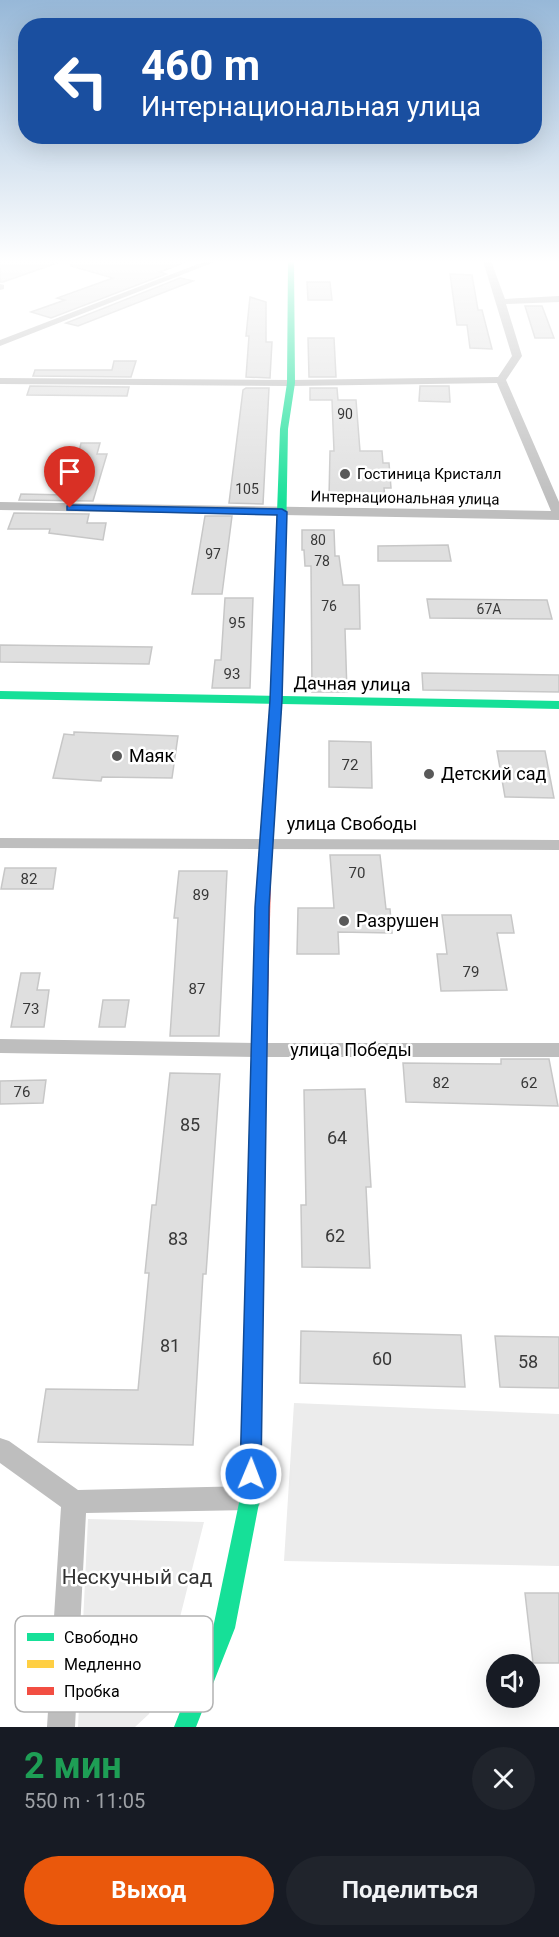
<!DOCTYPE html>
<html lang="ru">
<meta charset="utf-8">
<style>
body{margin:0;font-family:Roboto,sans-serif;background:#20242c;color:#f1f3f6;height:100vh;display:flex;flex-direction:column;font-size:22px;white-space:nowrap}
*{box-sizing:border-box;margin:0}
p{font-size:20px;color:#9ea1a6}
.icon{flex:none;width:33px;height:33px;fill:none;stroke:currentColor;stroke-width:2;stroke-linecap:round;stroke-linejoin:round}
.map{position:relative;height:1727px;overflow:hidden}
.side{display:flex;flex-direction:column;background:#171b24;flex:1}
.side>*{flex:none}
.hud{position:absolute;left:18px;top:18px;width:524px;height:126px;border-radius:24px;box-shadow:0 6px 24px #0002;background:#1a4fa0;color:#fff;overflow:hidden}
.tools{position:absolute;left:486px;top:1654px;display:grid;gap:12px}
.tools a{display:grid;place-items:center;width:54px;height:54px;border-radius:50%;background:#171b24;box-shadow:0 6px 24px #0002;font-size:30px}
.pin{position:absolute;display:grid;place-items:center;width:51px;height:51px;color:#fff;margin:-62px -26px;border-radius:50% 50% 50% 0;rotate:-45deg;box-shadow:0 0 6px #0007}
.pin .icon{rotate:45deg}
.me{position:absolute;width:66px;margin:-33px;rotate:1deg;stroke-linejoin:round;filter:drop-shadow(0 0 4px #0008)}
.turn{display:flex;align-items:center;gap:21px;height:126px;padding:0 24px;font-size:27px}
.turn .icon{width:78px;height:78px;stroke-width:2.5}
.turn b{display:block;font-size:42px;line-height:51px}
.round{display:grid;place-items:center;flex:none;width:63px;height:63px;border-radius:32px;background:#20242c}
.headline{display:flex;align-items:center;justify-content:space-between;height:102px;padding:0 24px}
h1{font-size:36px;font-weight:700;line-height:45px;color:#1e9e55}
.cta{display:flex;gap:12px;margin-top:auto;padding:12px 24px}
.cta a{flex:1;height:69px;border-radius:36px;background:#ea580c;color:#fff;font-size:24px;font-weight:700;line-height:69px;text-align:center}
.cta a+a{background:#20242c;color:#f1f3f6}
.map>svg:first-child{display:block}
.green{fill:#ececec}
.building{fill:#dfdfdf;stroke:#c7c7c7;stroke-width:1.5}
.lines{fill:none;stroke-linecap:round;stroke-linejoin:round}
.street{fill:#bebebe;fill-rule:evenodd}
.fast{fill:#16e098;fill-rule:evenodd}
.slow{fill:#ffcf43;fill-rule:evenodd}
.jam{fill:#f24e42;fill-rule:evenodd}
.route{fill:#1a73e8;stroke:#114b97;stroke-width:1.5}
.poi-dot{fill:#595959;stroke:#fff;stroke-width:2}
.labels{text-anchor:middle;stroke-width:5;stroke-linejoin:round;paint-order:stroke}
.far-number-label{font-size:14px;fill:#383838}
.far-poi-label{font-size:15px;fill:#000;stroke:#fff;text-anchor:start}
.far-street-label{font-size:15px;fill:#000;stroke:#fff}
.number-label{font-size:15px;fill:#383838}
.street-label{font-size:18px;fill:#000;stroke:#fff}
.poi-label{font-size:18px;fill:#000;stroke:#fff;text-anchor:start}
.near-number-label{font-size:18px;fill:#383838}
.near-park-label{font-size:21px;fill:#333;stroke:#fff}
.key{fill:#fff;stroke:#b2b2b2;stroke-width:1.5}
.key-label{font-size:16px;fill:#000}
</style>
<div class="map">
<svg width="559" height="1727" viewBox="0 0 559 1727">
<rect width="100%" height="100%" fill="#fff"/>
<path class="green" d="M 294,1403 L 559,1414 L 559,1566 L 284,1561 Z
M 88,1519 L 204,1522 L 172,1649 L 149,1714 L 135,1727 L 78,1727 Z"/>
<path class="building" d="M 0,261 L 56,261 L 57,263 L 3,282 L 0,282 Z
M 72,261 L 186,261 L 186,262 L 160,272 L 166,274 L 51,318 L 31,312 L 65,300 L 57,298 L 113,278 L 71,266 Z
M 450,274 L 472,275 L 478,310 L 482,310 L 492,349 L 470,348 L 467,325 L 457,325 Z
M 180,278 L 193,281 L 78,326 L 66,323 Z
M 307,282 L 330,282 L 332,300 L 308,300 Z
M 250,297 L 266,302 L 266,342 L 272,342 L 270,378 L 246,377 L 249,336 L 246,336 Z
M 525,306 L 542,306 L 554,338 L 535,338 Z
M 308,338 L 334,338 L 336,377 L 309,377 Z
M 114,361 L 136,361 L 131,377 L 33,376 L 35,370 L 112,370 Z
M 30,386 L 129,387 L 127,396 L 27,395 Z
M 420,386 L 449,386 L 450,402 L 419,401 Z
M 246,388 L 269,388 L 263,504 L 229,503 L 243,390 Z
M 310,388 L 337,388 L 338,400 L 356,400 L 360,451 L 382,451 L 383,463 L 389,463 L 391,488 L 384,488 L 385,499 L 329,498 L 330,451 L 334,451 L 332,400 L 310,400 Z
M 81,443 L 100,443 L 97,454 L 107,454 L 93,501 L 19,500 L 21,494 L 69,495 Z
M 14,513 L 89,514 L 87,523 L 106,523 L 103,540 L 49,533 L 50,529 L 8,529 Z
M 205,516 L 232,516 L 222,594 L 192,594 Z
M 302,530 L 334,530 L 335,556 L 339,556 L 343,585 L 359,585 L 360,629 L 345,629 L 347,692 L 312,692 L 311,566 L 305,566 L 304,550 L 302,550 Z
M 448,545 L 451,561 L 378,561 L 378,546 Z
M 225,598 L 253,598 L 250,688 L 212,688 L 215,660 L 221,660 Z
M 427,599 L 547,600 L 552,619 L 430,618 Z
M 0,645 L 152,647 L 149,664 L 0,662 Z
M 422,673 L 559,675 L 559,692 L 423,690 Z
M 74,732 L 178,736 L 172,778 L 102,777 L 101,781 L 53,778 L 64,734 L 74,735 Z
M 329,741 L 371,742 L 372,788 L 329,787 Z
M 497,751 L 545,751 L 554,798 L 505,797 Z
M 330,855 L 380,855 L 386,909 L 390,909 L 392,933 L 338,932 L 339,954 L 297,954 L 298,908 L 334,908 Z
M 5,868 L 56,868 L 53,889 L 1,889 Z
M 179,871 L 227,871 L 219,1036 L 170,1036 L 178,918 L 174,918 Z
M 442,915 L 511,915 L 514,933 L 497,933 L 507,990 L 441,991 L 437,954 L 447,954 Z
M 21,973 L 40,973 L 37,990 L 49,990 L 44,1027 L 11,1027 Z
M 103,1000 L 129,1000 L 125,1027 L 99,1027 Z
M 501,1059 L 549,1059 L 558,1106 L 406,1102 L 403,1063 L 501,1064 Z
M 170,1073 L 220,1074 L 206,1274 L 203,1274 L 193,1445 L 38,1442 L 46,1389 L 138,1390 L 149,1273 L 145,1273 L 152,1205 L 156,1205 Z
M 46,1080 L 43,1103 L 0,1104 L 0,1081 Z
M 365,1089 L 371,1187 L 366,1187 L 370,1268 L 302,1267 L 301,1205 L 306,1205 L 304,1090 Z
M 301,1331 L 461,1335 L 465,1387 L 300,1383 Z
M 495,1336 L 559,1337 L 559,1388 L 500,1387 Z
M 525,1593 L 559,1593 L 559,1663 L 533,1663 Z"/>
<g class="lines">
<path class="street" d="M 206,261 L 217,261 L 0,346 L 0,340 Z
M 483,261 L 491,261 L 505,299 L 559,296 L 559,302 L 506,304 L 522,356 L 506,380 L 559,502 L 559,520 L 0,510 L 0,502 L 551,511 L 497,383 L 291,386 L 0,384 L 0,378 L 291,380 L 498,377 L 512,356 Z
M 0,284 L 4,285 L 4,289 L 0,290 Z
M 0,838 L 559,840 L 559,850 L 0,848 Z
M 0,1039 L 261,1043 L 559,1043 L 559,1057 L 261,1057 L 0,1053 Z
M 0,1438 L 9,1441 L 78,1490 L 250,1486 L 259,1490 L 262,1498 L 259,1506 L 250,1510 L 86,1513 L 75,1727 L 47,1727 L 61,1507 L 0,1463 Z"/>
<path class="fast" d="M 288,261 L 294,261 L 295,383 L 288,429 L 286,541 L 281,544 L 276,541 L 280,429 L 287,383 Z
M 0,691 L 559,701 L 559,709 L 0,699 Z
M 257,1125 L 263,1127 L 265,1131 L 260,1498 L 235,1628 L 196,1727 L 174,1727 L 213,1628 L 240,1498 L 249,1131 L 251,1127 Z"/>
<path class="slow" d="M 281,538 L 286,541 L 282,700 L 271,877 L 264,881 L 257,877 L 270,700 L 276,541 Z"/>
<path class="jam" d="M 264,873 L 271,877 L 265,1131 L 263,1135 L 257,1137 L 251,1135 L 249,1131 L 257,877 Z"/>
</g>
<linearGradient id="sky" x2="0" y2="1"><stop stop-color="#97b8d8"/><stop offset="0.52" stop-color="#fff"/><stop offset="1" stop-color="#fff" stop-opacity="0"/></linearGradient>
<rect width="559" height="503" fill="url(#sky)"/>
<path class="route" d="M 70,505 L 282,509 L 287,512 L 282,700 L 269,907 L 261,1474 L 258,1481 L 251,1484 L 243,1481 L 240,1474 L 255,907 L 270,700 L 277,515 L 67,510 L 67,506 Z"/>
<g class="poi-dot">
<circle cx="345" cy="474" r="6"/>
<circle cx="117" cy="756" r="6"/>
<circle cx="429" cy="774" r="6"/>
<circle cx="344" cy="921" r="6"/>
</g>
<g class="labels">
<g class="far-number-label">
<text x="345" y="419">90</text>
<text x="247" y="494">105</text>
<text x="318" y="545">80</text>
<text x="213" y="559">97</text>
<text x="322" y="566">78</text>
<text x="329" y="611">76</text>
<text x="489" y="614">67А</text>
</g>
<g class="far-poi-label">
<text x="357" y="479">Гостиница Кристалл</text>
</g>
<g class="far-street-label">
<text transform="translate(405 498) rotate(1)" y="5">Интернациональная улица</text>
</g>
<g class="number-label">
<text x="237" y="628">95</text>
<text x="232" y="679">93</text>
<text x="350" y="770">72</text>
<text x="357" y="878">70</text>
<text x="29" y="884">82</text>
<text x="201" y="900">89</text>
<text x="471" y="977">79</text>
<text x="197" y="994">87</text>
<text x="31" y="1014">73</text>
<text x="441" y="1088">82</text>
<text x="529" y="1088">62</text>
<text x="22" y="1097">76</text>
</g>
<g class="street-label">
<text transform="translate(352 684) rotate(1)" y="6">Дачная улица</text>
<text x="352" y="830">улица Свободы</text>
<text x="351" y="1056">улица Победы</text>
</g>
<g class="poi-label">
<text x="129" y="762">Маяк</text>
<text x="441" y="780">Детский сад</text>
<text x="356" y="927">Разрушен</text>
</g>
<g class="near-number-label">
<text x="190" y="1131">85</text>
<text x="337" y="1144">64</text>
<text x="335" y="1242">62</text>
<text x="178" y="1245">83</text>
<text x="170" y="1352">81</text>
<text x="382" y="1365">60</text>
<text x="528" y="1368">58</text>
</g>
<g class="near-park-label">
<text x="137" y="1584">Нескучный сад</text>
</g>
</g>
<rect x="15" y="1616" width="198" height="96" rx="9" class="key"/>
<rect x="27" y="1633" width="27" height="8" fill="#16e098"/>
<rect x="27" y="1660" width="27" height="8" fill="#ffcf43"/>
<rect x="27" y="1687" width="27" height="8" fill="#f24e42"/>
<g class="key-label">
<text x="64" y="1643">Свободно</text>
<text x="64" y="1670">Медленно</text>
<text x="64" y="1697">Пробка</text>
</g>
</svg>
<div class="tools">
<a><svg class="icon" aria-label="sound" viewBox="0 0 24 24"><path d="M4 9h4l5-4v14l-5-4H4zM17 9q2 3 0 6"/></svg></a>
</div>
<div class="pin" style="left:70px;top:508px;background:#d93025"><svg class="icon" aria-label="arrive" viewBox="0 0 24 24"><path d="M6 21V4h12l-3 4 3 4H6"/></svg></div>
<svg class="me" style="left:251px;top:1474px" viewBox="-20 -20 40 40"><circle r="17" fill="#1a73e8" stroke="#fff" stroke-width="3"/><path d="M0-11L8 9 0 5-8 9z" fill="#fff"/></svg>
<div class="hud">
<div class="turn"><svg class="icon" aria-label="left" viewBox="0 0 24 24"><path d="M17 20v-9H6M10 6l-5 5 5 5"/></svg><div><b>460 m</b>Интернациональная улица</div></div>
</div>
</div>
<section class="side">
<div class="headline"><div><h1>2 мин</h1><p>550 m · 11:05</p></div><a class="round"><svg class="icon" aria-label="close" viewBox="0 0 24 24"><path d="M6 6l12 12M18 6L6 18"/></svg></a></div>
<div class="cta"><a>Выход</a><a>Поделиться</a></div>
</section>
